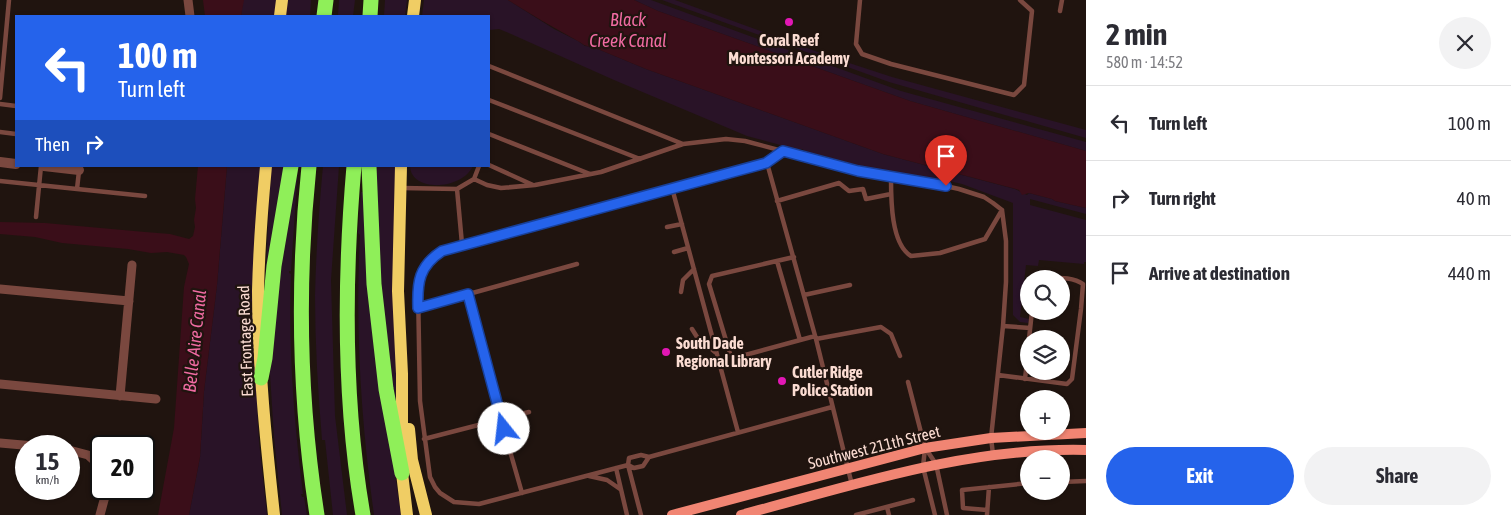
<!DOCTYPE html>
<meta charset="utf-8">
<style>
body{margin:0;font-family:"Asap Condensed",sans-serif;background:#f2f2f3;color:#2b2b33;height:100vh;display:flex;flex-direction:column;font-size:19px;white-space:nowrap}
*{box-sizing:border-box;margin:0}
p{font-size:16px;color:#7c7c81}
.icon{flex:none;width:28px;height:28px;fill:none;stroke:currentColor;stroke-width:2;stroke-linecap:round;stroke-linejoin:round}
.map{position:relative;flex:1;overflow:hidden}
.side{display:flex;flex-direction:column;background:#fff;width:425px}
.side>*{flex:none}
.hud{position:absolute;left:15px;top:15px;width:475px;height:152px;border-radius:0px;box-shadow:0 1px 4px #0004;background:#2563eb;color:#fff;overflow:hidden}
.tools{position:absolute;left:1020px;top:270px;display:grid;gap:10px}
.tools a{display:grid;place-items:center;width:50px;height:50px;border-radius:50%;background:#fff;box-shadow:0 1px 4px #0004;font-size:25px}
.speed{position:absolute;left:15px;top:435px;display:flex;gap:10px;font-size:25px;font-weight:700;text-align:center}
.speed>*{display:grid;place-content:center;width:65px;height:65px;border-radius:50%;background:#fff;box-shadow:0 1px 4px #0004;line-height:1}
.speed small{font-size:12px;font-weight:400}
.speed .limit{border:2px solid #111;border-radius:8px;background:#fff;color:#111}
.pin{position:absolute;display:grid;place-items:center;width:42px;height:42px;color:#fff;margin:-51px -21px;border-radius:50% 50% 50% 0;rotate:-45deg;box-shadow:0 0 5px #0007}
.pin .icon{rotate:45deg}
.me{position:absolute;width:55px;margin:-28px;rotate:344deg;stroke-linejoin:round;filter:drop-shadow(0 0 4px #0008)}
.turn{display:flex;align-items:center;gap:18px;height:105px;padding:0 20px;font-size:22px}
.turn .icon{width:65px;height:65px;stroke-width:2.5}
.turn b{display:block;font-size:35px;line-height:42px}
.then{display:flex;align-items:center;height:48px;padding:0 20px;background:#0003;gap:10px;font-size:19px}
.round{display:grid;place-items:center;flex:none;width:52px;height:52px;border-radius:26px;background:#f2f2f3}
.head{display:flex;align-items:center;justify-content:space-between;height:85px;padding:0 20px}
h1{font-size:30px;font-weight:700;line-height:38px}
.button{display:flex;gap:10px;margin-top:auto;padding:10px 20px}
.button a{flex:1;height:58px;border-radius:30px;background:#2563eb;color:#fff;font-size:20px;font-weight:700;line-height:58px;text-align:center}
.button a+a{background:#f2f2f3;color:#2b2b33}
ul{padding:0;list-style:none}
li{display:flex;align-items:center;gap:15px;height:75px;padding:0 20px;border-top:1px solid #e1e1e2}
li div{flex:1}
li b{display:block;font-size:19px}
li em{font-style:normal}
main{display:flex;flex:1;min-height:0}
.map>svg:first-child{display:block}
.green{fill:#291327}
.water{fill:#3a0e19}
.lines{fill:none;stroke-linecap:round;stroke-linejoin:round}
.service{stroke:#7a483f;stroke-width:4.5}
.minor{stroke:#7a483f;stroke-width:9}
.tertiary{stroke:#7a483f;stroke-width:10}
.secondary{stroke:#f18573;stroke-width:10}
.primary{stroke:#f0cd64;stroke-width:12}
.motorway{stroke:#8fef59;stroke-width:15}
.route-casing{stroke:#184099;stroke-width:12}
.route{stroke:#2563eb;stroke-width:9}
.poi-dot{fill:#e217b5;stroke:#20140f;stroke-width:2}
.labels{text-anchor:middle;stroke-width:4.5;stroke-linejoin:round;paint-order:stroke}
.poi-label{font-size:16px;font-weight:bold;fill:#fbdcd2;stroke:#20140f;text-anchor:start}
.street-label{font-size:16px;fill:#fbdcd2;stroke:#20140f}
.water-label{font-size:18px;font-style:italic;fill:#f06ba2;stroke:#20140f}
</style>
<main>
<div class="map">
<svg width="1086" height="515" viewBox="0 0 1086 515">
<rect width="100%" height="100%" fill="#20140f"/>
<path class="green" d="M 243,0 L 277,0 L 275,16 L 241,16 Z
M 287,0 L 311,0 L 310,16 L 285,16 Z
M 339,0 L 355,0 L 353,16 L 338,16 Z
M 385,0 L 407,0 L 405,16 L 384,16 Z
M 424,0 L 508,0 L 554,29 L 578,41 L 585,46 L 593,47 L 646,69 L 883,154 L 1015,189 L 1027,195 L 1029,193 L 1052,199 L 1055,201 L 1086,208 L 1086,214 L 1030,199 L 1030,205 L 1086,220 L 1086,262 L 1084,262 L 1084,264 L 1039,260 L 1038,266 L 1026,265 L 1020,317 L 1029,319 L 1028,323 L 1020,322 L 1013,315 L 1013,203 L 962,184 L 940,179 L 876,170 L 805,151 L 802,149 L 795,149 L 747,136 L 614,80 L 511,34 L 499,29 L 489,30 L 489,16 L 422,16 Z
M 634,0 L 651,0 L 901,91 L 1086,142 L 1086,151 L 910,101 L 658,11 Z
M 662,0 L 675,0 L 840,60 L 892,77 L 1086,130 L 1086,138 L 889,82 Z
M 227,166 L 261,166 L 255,362 L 259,442 L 267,515 L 189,515 L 200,457 L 204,391 L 217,285 Z
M 271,166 L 287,166 L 264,304 Z
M 298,166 L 291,271 L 289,271 L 289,273 L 291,274 C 288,347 294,421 303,494 L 301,494 L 302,497 L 304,497 L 307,515 L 282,515 L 274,437 L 270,374 L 272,317 Z
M 323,166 L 339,166 L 331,280 L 335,416 L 347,515 L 333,515 L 325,440 L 322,440 C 318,392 315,344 315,296 C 316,252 319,209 323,166 Z
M 375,166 L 397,166 L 397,419 L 380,293 Z
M 410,166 L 473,166 C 462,190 411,193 410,166 Z
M 361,192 L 366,192 L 383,391 L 401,515 L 374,515 C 361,420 355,330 360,235 L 358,233 Z"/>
<path class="water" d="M 203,0 L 244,0 L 241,16 L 205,16 Z
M 508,0 L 634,0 L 658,11 L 910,101 L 1086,151 L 1086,208 L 1055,201 L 1052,199 L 1029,193 L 1022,195 L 1019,190 L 1016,189 L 883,154 L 646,69 L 593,47 C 585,47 582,43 576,40 C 553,27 530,14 508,0 Z
M 198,166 L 227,166 L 217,285 L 204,391 L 200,457 L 189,515 L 158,515 L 174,428 L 184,287 L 189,264 L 186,257 L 184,255 L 167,252 L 151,253 L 128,249 L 62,243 L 35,237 L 0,234 L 0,222 L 45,223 L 145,232 L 170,234 L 189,239 L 193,236 L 195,227 L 194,220 L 196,208 L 195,199 Z"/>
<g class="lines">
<path class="service" d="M 860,0 L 856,44 L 862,54 L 891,64 L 1014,95 L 1024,85 L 1032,11 L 1020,0
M 1060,11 L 1062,0
M 489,66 L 683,144 L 726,139 L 745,141 L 858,171 L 891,178 L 932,183 L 959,189 L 984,197 L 993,203 L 1002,210 L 1006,241 L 1006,282 L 1003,326 L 991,438 L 993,454
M 0,98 L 9,0
M 489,100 L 640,159
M 0,104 L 16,106
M 0,132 L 16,134
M 489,134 L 590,174
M 767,163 L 816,339 L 852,485
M 489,165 L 533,185
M 79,171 L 77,189 L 145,196
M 891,178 C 891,200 891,244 911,256 L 940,253 L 985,239 L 1002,210
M 474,179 L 487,185 L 501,188 L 535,185 L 601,172 L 683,144
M 0,181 L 77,189
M 402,188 L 457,189 L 462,244
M 672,188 L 738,432
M 457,189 L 474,179 L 479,166
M 777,201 L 839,183 L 849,191 L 863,189 L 866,199 L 891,194
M 36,217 L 41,166
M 667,227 L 682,224
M 674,252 L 688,248
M 794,257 L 712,276 L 709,284 L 731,357 L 738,357 L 815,336
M 777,261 L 800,340
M 681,292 L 683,280 L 694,269
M 468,295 L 485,364 L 522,493
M 804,295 L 850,285
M 418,308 L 577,264
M 1003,326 L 1030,328
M 692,329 L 697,337 L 715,352
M 816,339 L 881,327 L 891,334 L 900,356
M 1029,339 L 1032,311
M 998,375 L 1067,384 L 1072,379 L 1081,309 L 1083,284 C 1072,276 1052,278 1040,277 L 1036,279
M 1025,379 L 1029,344
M 908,382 L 925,448 L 923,467 L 935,515
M 424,439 L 529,412
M 926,449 L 936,464 L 947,515
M 649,457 L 643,466 L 634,468 L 628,465 L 479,504 L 454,502 L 440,493 L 435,487 L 430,477 L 420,401 L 418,289 C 420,270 430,256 448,248 L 767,163 L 783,151
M 616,468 L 627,515
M 589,476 L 607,480 L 620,489
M 1061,482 L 1086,481
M 887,507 L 889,515
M 987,510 L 963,508 L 962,490 L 1029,483
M 641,515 L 628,465 L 629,458 L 641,455 L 649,457 L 832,407
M 856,515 L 913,500
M 987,515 L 989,487"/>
<path class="minor" d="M 188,0 L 190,16
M 0,289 L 129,301
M 0,384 L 156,399
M 120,396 L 132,265
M 0,443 L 34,446
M 69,450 L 88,455 L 101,467
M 100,515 L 107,489"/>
<path class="tertiary" d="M 0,162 L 16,164
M 44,166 L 79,170"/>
<path class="secondary" d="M 672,515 L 925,448 L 991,438 L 1086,433
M 741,515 C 854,485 967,447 1086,450"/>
<path class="primary" d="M 280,16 L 282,0
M 413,16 L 415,0
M 266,166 C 262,208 259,250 258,291 C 258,366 266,441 274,515
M 401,166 L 398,291 L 402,374 L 402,473 L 407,515
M 409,429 L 412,460 L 426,515"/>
<path class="motorway" d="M 324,16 L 326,0
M 370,16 L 371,0
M 309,166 C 297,282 299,400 317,515
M 354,166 C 344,282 343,400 363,515
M 369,166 L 374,284 L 386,389 L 402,473
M 261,378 L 265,358 L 274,266 L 291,166"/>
</g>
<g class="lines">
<g class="route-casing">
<path id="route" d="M 504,429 L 468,294 L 418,308 C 417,282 419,266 442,251 L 766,163 L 783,151 L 858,171 L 946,186"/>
</g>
<use href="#route" class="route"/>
</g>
<g class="poi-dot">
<circle cx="789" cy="22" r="5"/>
<circle cx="666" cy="352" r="5"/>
<circle cx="782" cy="381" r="5"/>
</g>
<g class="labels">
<g class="poi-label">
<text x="789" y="46" text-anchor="middle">Coral Reef<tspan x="789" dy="18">Montessori Academy</tspan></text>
<text x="676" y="349">South Dade<tspan x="676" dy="18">Regional Library</tspan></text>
<text x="792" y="378">Cutler Ridge<tspan x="792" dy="18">Police Station</tspan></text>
</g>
<g class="street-label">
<text transform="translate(245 341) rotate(-92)" y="6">East Frontage Road</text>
<text transform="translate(874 447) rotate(-14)" y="6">Southwest 211th Street</text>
</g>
<g class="water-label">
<text x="628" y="26">Black<tspan x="628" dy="21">Creek Canal</tspan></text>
<text transform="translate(195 341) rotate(-84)" y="6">Belle Aire Canal</text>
</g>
</g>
</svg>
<div class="tools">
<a><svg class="icon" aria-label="search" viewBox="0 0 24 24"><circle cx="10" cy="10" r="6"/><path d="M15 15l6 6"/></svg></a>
<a><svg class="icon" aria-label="layers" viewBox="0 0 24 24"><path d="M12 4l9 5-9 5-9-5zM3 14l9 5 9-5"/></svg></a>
<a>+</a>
<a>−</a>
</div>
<div class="speed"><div>15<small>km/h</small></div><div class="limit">20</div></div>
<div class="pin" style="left:946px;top:186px;background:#d93025"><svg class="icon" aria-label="arrive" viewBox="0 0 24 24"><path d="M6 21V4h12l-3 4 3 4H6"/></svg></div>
<svg class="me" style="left:504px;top:429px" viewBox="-20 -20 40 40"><circle r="19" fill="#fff"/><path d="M0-13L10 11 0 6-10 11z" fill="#2563eb"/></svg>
<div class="hud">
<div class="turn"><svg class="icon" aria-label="left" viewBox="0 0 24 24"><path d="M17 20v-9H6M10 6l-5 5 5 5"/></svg><div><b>100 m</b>Turn left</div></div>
<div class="then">Then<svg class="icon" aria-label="right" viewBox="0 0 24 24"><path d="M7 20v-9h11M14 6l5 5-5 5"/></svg></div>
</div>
</div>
<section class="side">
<div class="head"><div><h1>2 min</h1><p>580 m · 14:52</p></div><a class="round"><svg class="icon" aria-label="close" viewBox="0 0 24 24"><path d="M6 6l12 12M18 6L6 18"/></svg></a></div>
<ul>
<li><svg class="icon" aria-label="left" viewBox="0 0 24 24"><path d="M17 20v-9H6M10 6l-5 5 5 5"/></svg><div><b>Turn left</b></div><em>100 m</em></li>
<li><svg class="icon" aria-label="right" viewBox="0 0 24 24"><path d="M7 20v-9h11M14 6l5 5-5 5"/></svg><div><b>Turn right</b></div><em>40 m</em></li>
<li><svg class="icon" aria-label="arrive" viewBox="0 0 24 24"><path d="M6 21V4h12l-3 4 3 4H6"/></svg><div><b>Arrive at destination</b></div><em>440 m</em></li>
</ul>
<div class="button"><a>Exit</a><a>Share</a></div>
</section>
</main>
